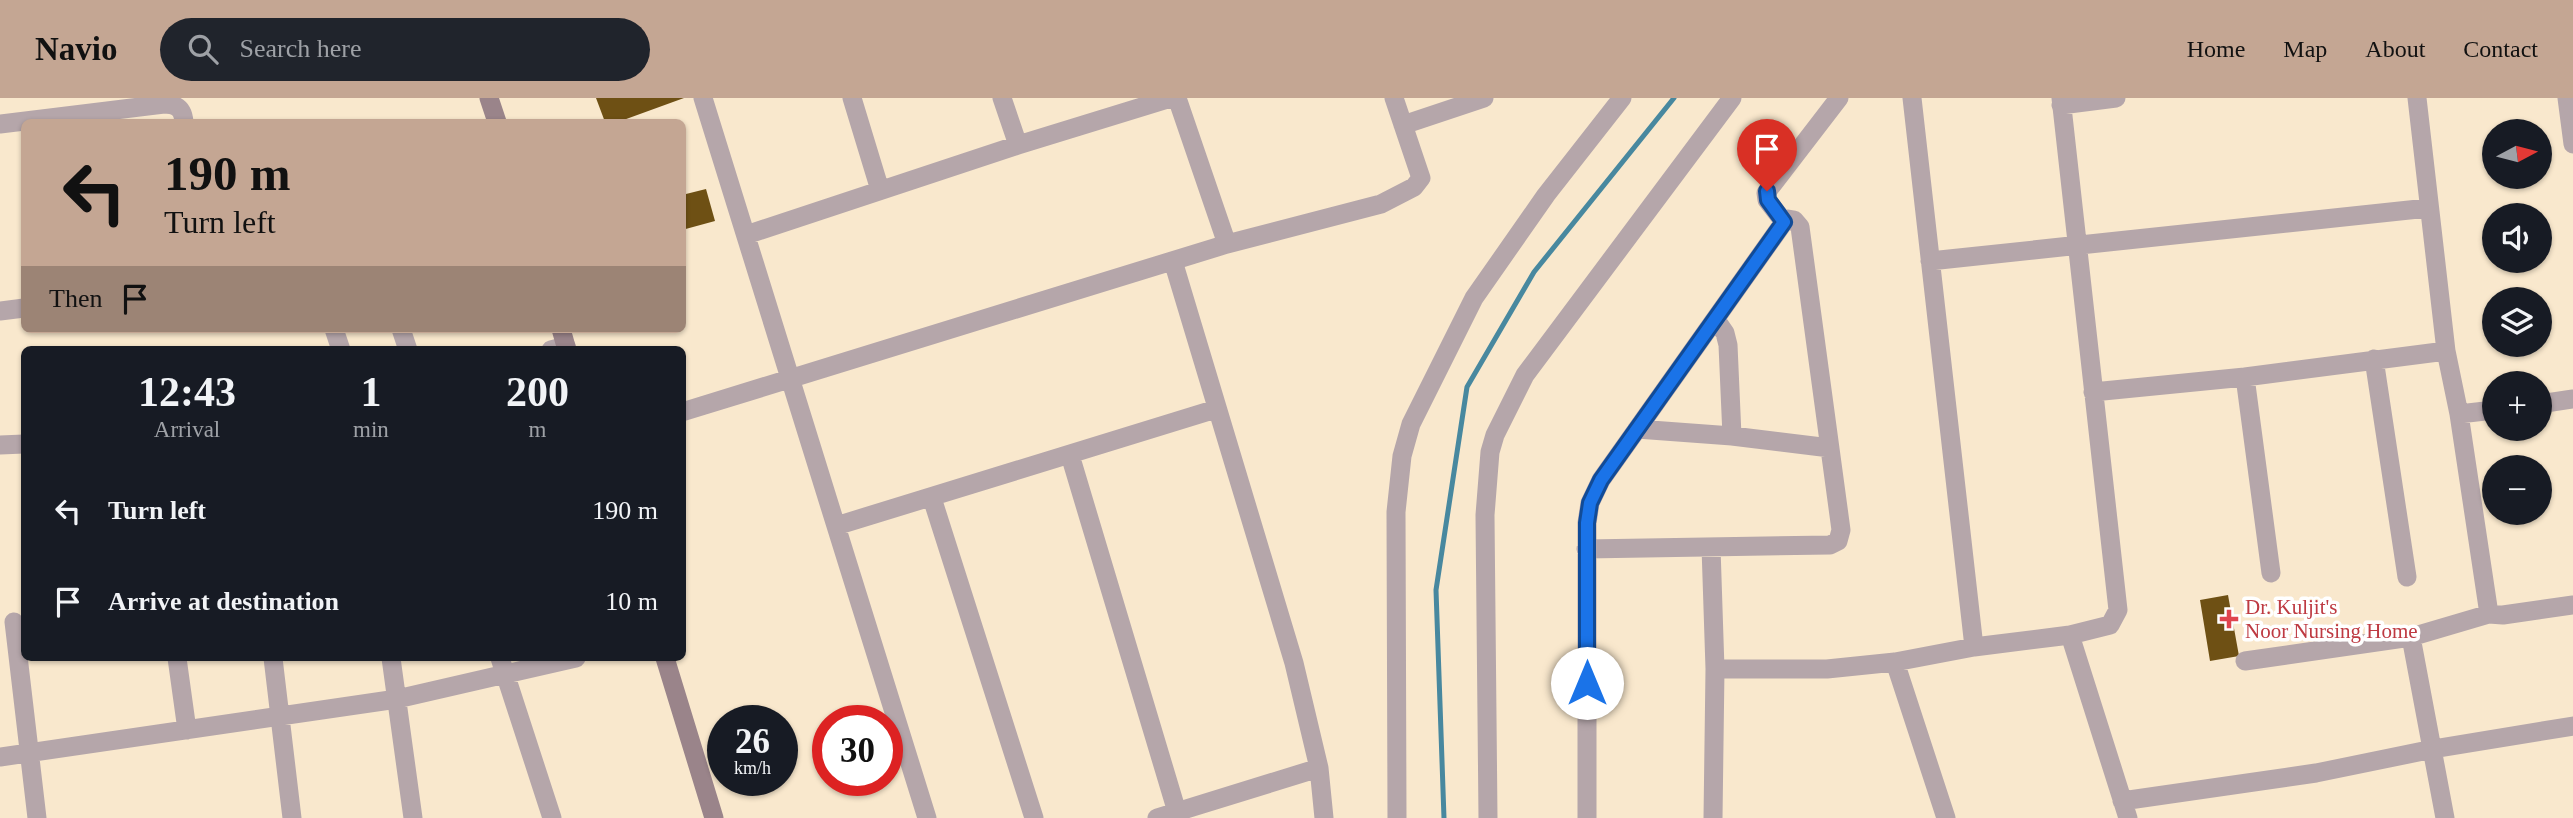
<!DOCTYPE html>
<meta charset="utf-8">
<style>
body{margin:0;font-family:Georgia,serif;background:#20242c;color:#f1f3f6;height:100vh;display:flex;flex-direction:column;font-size:26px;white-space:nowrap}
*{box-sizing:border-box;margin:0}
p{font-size:23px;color:#9ea1a6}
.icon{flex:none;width:38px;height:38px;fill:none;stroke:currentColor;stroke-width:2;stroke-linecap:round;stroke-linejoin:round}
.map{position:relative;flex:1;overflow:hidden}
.details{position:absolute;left:21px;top:248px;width:665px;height:315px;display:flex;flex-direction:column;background:#171b24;border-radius:10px;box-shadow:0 2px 5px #0004}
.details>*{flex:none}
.hud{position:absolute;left:21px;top:21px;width:665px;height:214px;border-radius:10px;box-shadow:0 2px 5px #0004;background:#c4a693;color:#111;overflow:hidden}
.needle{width:46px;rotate:83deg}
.buttons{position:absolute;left:2482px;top:21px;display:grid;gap:14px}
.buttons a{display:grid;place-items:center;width:70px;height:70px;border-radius:50%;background:#171b24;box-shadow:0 2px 5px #0004;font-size:35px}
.speed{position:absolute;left:707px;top:607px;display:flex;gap:14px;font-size:35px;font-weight:700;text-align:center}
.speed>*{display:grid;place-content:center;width:91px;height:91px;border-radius:50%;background:#171b24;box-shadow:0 2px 5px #0004;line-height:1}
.speed small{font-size:18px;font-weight:400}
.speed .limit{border:10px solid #d22;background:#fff;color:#111}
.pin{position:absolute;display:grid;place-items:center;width:60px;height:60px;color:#fff;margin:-72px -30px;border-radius:50% 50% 50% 0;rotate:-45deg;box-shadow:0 0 7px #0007}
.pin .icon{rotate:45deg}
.me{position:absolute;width:77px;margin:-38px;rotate:0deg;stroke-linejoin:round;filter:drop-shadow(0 0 5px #0008)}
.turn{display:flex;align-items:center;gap:24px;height:147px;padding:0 28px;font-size:32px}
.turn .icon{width:91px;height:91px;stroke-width:2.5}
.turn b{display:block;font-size:49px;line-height:60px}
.then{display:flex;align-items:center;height:66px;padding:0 28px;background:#0003;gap:14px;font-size:26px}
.eta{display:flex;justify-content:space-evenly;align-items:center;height:119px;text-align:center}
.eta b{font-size:42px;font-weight:700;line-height:49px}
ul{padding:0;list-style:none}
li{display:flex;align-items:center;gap:21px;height:91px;padding:0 28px}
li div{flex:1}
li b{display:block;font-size:26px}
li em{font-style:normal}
header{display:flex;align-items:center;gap:42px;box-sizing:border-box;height:98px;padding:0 35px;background:#c4a693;color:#111}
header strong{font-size:33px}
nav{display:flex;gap:38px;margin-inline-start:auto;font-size:24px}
.search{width:490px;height:63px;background:#20242c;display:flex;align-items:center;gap:18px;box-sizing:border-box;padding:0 24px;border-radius:38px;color:#9ea1a6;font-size:26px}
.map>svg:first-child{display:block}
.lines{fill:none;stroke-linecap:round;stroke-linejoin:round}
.stream{stroke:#48889f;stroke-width:5}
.building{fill:#6e5014}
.minor{stroke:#b5a6aa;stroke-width:19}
.secondary{stroke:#9a848a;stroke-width:19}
.route-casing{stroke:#114b97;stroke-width:18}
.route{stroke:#1a73e8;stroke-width:12}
.health-dot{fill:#e0444e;stroke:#fff;stroke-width:2.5}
.labels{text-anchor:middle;stroke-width:7;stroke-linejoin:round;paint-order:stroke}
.health-label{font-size:21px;fill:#be3a42;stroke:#fff;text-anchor:start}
</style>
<header>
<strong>Navio</strong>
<div class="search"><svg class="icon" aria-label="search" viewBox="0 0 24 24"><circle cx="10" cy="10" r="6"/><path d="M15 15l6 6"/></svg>Search here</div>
<nav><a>Home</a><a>Map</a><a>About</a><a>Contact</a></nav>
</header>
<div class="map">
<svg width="2573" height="720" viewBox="0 0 2573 720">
<rect width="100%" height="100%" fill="#f9e8cd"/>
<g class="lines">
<path class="stream" d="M 1444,720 L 1436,492 L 1467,289 L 1534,174 L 1674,0"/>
</g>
<path class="building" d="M 596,0 L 684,0 L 618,24 L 605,24 Z
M 706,91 L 715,123 L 682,132 L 682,97 Z
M 2228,497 L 2239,558 L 2210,563 L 2200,502 Z"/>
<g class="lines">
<path class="minor" d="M 703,0 L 836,428
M 852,0 L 880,92
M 1002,0 L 1018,47
M 1177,0 L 1227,146
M 1912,0 L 1974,549
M 2417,0 L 2446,253 L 2459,316 L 2489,516
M 2567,0 L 2573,46
M 2061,7 L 2116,0
M 0,26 L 164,6 C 177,6 183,11 184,24
M 1403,27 L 1484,0
M 1784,124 L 1767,102 L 1766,95 L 1839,0
M 746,137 L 1018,47 L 1171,0
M 1173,163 L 1294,565 L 1319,670 L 1324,720
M 1930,163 L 2428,110
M 0,213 L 24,210
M 1716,222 L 1725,235 L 1728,247 L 1732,338
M 334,231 L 341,252
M 401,231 L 408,252
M 551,252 L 566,248
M 2374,261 L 2407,479
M 2245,279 L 2271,475
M 2093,294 L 2245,279 L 2446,253
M 2539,306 L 2573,301
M 682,314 L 1227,146 L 1381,106 L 1414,89 L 1421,80 L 1394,0
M 2459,316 L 2494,312
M 1637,331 L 1732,338 L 1830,350
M 0,347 L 24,346
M 1070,357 L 1177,714
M 932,400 L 1034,720
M 1711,449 L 1715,571 L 1713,720
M 1586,451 L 1830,447 L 1838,443 L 1841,432 L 1800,129 L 1794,122 L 1788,121 L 1784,124 L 1601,382 L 1590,405 L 1587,425 L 1587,720
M 14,524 L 37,720
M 2070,537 L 2128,720
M 2411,539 L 2445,720
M 177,560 L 187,632
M 273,560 L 292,720
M 391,560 L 413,720
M 500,560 L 552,720
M 2245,563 L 2411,539 L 2489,516 L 2503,517 L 2573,507
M 1895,564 L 1946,720
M 1715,571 L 1827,571 L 1895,564 L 1974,549 L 2070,537 L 2110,527 L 2118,512 L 2061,0
M 0,659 L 397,601 L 576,560
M 2122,703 L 2316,675 L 2433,651 L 2573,628
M 927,720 L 836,428 L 1216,311
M 1157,720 L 1319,670
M 1397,720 L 1396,414 L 1402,358 L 1411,326 L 1474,200 L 1546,97 L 1622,0
M 1488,720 L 1485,417 L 1490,354 L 1495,337 L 1525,277 L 1732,0"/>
<path class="secondary" d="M 489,0 L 497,24
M 561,231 L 567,252
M 665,560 L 714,720"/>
</g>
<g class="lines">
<g class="route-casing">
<path id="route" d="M 1587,585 L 1587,425 L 1590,405 L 1601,382 L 1784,124 L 1768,102 L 1767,93"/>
</g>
<use href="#route" class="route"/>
</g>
<path class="health-dot" d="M2225.5 510.5h7v7h7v7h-7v7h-7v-7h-7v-7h7z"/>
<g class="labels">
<g class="health-label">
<text x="2245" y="516">Dr. Kuljit's<tspan x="2245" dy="24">Noor Nursing Home</tspan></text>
</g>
</g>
</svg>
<div class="buttons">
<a><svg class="needle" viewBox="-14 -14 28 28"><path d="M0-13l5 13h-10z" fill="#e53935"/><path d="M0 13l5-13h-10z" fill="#9ea1a6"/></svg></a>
<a><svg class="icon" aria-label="sound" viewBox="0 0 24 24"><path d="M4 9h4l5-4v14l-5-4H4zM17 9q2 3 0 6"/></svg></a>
<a><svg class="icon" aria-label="layers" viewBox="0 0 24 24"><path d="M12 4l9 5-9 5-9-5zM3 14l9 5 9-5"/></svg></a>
<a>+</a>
<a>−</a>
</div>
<div class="speed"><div>26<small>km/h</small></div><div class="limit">30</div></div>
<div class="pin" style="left:1767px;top:93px;background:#d93025"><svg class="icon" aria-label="arrive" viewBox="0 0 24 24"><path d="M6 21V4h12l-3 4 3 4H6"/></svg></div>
<svg class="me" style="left:1587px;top:585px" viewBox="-20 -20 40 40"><circle r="19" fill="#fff"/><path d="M0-13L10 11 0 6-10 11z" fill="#1a73e8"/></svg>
<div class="hud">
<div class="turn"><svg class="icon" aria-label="left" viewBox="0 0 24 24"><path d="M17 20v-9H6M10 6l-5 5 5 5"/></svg><div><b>190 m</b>Turn left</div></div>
<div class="then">Then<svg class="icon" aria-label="arrive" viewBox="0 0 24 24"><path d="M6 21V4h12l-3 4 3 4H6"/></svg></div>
</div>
<section class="details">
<div class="eta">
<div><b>12:43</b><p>Arrival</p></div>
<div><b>1</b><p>min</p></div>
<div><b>200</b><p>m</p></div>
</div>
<ul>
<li><svg class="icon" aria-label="left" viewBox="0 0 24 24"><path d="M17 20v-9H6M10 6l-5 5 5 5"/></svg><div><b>Turn left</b></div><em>190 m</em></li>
<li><svg class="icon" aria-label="arrive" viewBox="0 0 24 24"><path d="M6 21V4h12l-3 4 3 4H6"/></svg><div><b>Arrive at destination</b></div><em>10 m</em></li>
</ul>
</section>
</div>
